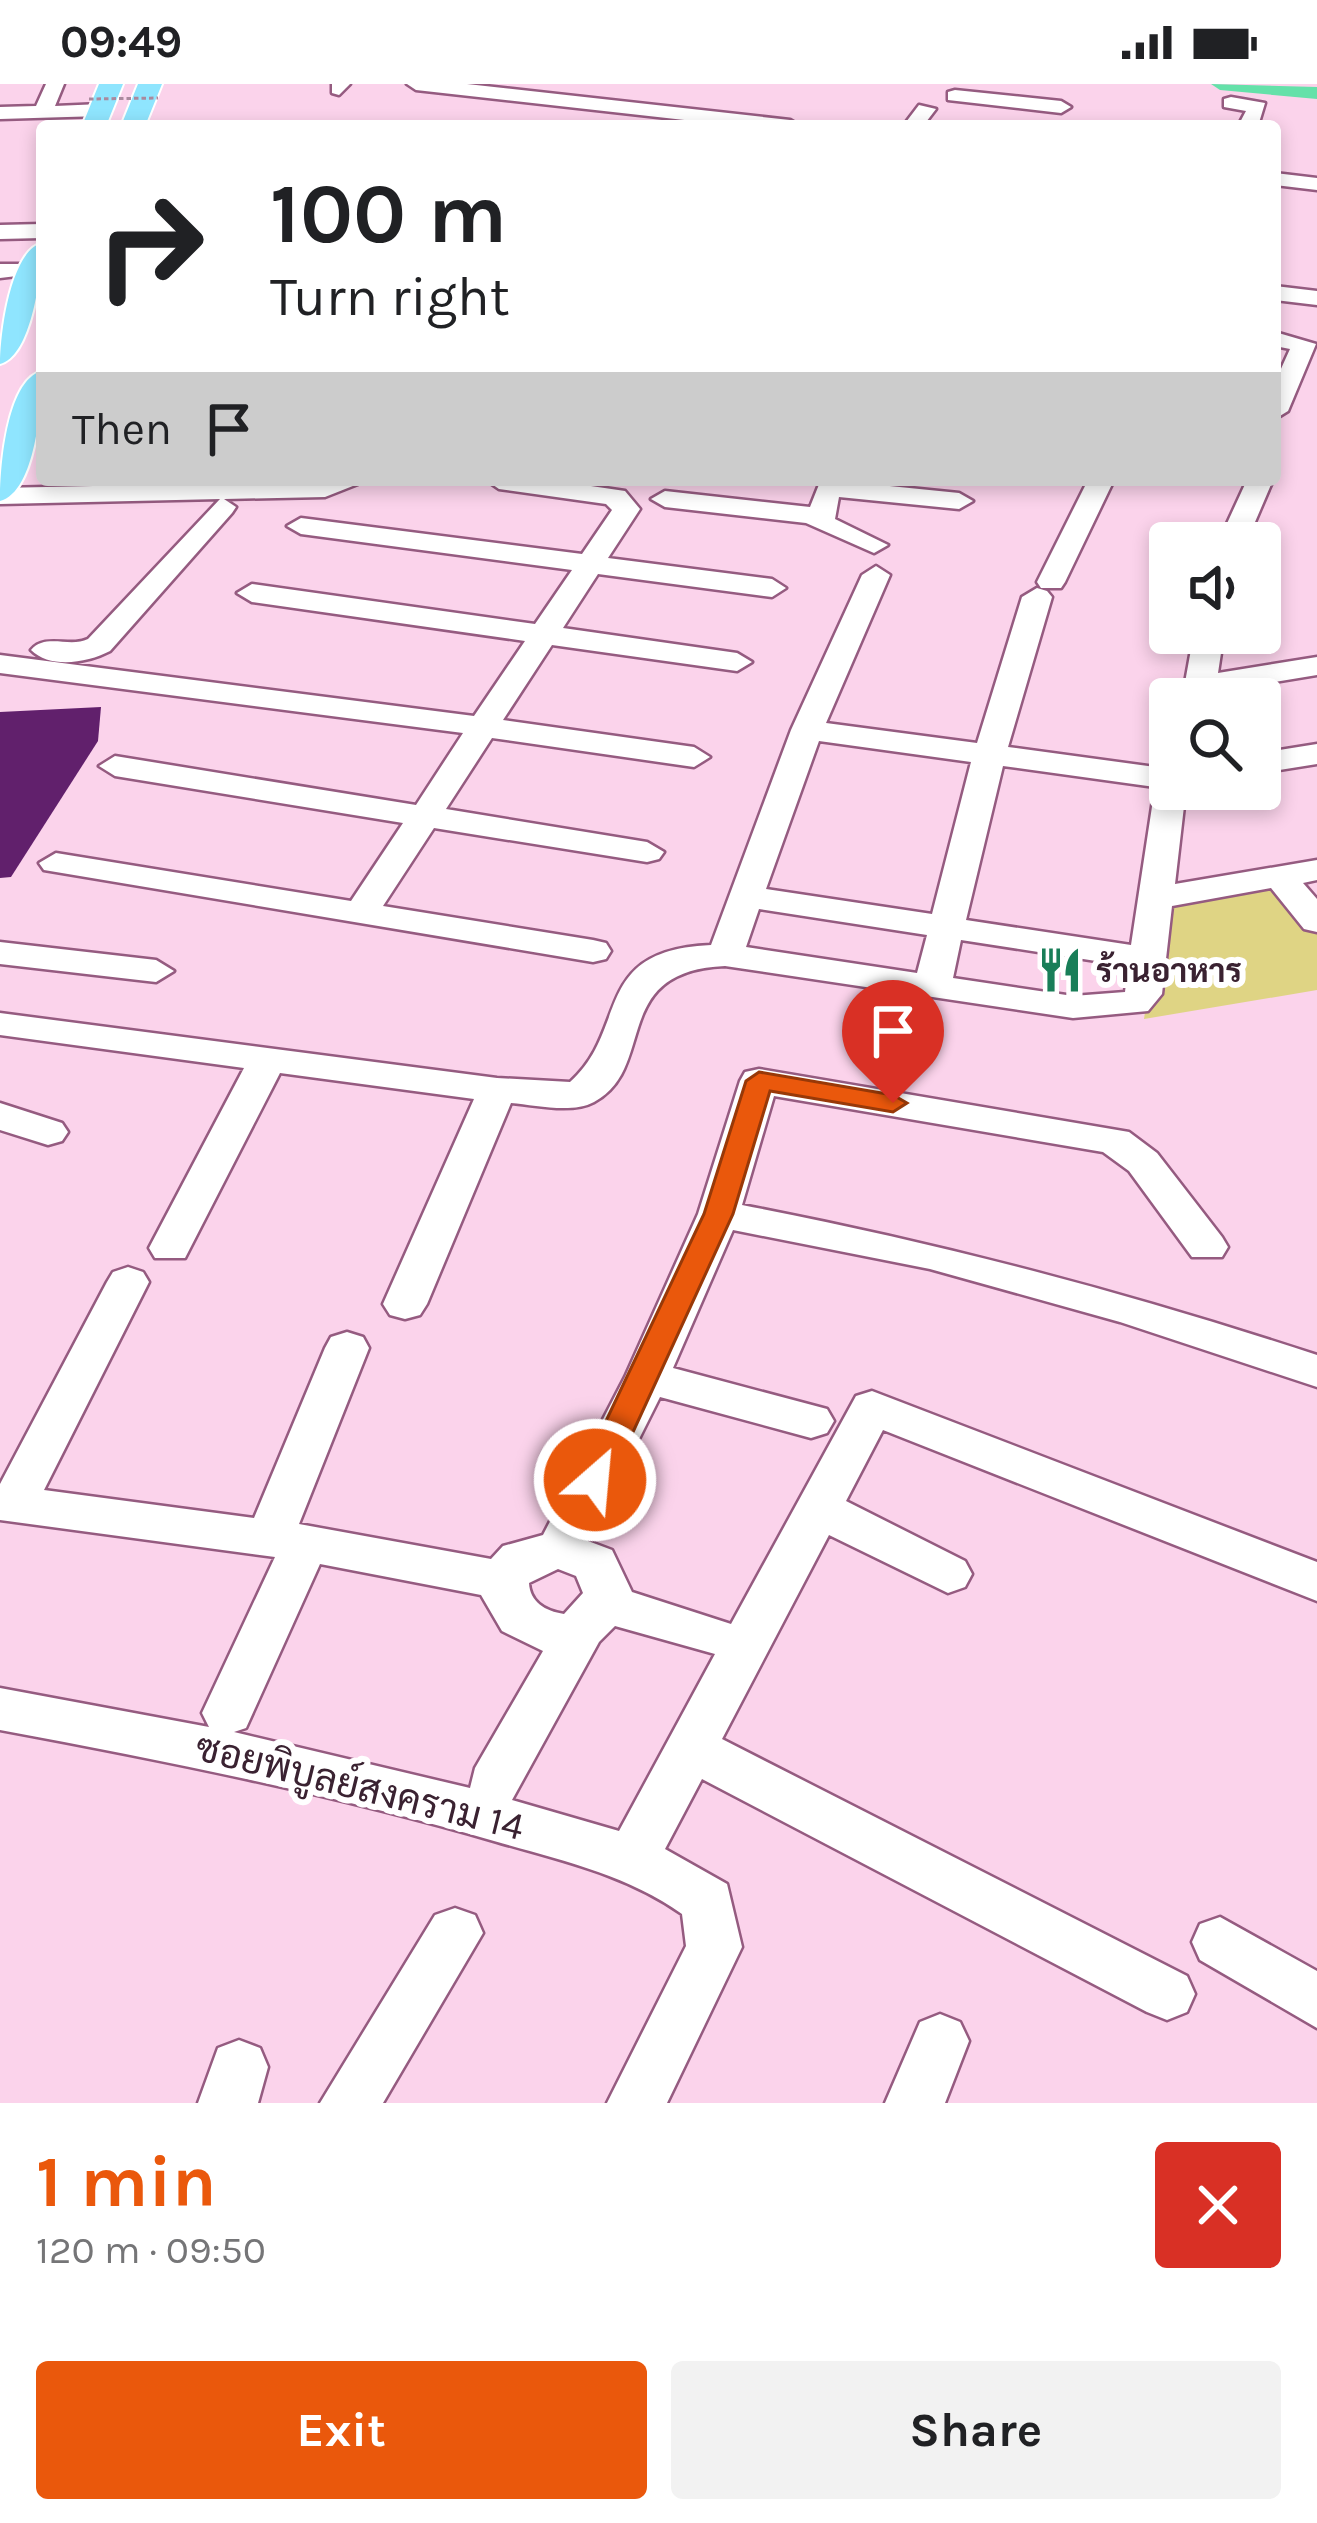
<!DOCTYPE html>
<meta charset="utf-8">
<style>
body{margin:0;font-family:Karla,Sarabun,sans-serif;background:#f2f2f2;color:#202124;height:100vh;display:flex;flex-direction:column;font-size:45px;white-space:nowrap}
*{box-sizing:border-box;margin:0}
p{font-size:39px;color:#757577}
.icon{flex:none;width:66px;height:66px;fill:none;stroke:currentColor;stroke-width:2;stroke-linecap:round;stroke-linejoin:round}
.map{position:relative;height:2019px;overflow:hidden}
.panel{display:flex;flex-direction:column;background:#fff;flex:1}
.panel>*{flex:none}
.hud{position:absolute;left:36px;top:36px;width:1245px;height:366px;border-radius:12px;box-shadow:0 6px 18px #0003;background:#fff;color:#202124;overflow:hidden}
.fabs{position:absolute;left:1149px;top:438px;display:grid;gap:24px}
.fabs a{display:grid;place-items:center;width:132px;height:132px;border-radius:12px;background:#fff;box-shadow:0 6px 18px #0003;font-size:60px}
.pin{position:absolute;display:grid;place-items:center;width:102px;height:102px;color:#fff;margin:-123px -51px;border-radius:50% 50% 50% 0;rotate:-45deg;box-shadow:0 0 12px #0007}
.pin .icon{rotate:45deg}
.me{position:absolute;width:132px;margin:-66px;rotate:27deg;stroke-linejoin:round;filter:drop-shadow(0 0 9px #0008)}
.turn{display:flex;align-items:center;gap:42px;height:252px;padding:0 36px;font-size:54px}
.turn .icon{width:156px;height:156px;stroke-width:2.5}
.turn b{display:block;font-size:84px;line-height:102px}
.then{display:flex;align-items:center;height:114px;padding:0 36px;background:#0003;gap:24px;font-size:45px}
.round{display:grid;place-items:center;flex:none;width:126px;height:126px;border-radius:12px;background:#f2f2f2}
.summary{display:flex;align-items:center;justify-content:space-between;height:204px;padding:0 36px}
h1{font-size:72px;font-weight:700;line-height:90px;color:#ea580c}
.primary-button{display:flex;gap:24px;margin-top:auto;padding:24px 36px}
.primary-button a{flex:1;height:138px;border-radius:12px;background:#ea580c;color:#fff;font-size:48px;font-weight:700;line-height:138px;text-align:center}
.primary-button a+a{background:#f2f2f2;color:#202124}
.status{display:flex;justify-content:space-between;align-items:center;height:84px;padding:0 60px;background:#fff;direction:ltr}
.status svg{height:33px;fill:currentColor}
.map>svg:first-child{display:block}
.green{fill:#dfd484}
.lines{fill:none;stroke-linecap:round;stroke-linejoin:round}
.canal{fill:#64e1a9;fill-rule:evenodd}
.building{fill:#61206c}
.minor-casing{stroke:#955b80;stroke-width:5}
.major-casing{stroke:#fff;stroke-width:4}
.minor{fill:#fff;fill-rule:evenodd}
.major{fill:#8fe5fe;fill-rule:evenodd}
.path-bridge{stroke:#aa899d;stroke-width:3;stroke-dasharray:4.5 3;stroke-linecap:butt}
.route{fill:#ea580c;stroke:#983908;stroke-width:3}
.labels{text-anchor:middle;stroke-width:12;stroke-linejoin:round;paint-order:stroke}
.poi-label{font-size:33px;font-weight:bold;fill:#3a2231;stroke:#fff;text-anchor:start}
.near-street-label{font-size:39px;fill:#3a2231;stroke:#fff}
</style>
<div class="status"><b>09:49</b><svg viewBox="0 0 49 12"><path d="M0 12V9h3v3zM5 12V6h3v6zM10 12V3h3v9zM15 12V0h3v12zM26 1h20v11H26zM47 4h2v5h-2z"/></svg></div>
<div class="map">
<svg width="1317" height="2019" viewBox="0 0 1317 2019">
<rect width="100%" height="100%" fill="#fbd3eb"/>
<path class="green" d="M 1284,797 L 1317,834 L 1317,906 L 1144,935 L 1161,818 Z"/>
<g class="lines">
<path class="canal" d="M 1211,0 L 1317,3 L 1317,15 L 1220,6 Z"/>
</g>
<path class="building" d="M 101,623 L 98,657 L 11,793 L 0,794 L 0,628 Z"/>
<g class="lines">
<g class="minor-casing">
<path id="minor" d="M 46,0 L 64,0 L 55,22 L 101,20 L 111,26 L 101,32 L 0,35 L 0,23 L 36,22 Z
M 332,0 L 350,0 L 339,11 L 332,9 Z
M 407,0 L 467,0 L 790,36 L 800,42 L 738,42 L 416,6 Z
M 955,6 L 1061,17 L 1071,23 L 1061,29 L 948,16 L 948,8 Z
M 1231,13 L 1265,19 L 1258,42 L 1238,42 L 1246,27 L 1224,23 L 1224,15 Z
M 919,21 L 936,25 L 923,42 L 903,42 Z
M 1275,89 L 1317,94 L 1317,106 L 1275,101 Z
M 42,140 L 42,154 L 0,155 L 0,141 Z
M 0,180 L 32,180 L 42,189 L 0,194 Z
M 1275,202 L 1317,207 L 1317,221 L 1275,216 Z
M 1275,248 L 1316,260 L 1288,327 L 1275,335 L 1275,298 L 1290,265 L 1275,262 Z
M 368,396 L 325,413 L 224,415 L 236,423 L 232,429 L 110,567 C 87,579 50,585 31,566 C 45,549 70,564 88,555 L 220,415 L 0,420 L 0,404 Z
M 486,396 L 550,396 L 625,407 L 640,425 L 608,474 L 772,495 L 786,504 L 772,513 L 598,490 L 563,544 L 737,569 L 752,578 L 737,587 L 552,561 L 503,636 L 694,663 L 710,673 L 694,683 L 492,654 L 446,725 L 647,758 L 664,768 L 659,775 L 647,778 L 434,744 L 383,822 L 593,856 L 606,859 L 611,867 L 606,875 L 593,878 L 44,786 L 39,779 L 56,769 L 351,817 L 403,739 L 115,692 L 99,682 L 115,672 L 416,721 L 463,649 L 0,589 L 0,571 L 474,632 L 525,557 L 252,518 L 237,509 L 252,500 L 535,540 L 572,486 L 301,450 L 287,442 L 301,434 L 582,470 L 612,426 L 606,420 L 499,405 Z
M 830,396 L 959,409 L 973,417 L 959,425 L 839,413 L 835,435 L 888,461 L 874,469 L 806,439 L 665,423 L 651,415 L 665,407 L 810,423 L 820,398 Z
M 1088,396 L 1114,396 L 1065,498 L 1061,504 L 1041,504 L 1037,498 Z
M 1247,396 L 1273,396 L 1246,459 L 1218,459 Z
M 876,482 L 890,491 L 826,639 L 977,659 L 1022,513 L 1037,504 L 1047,507 L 1052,513 L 1008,663 L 1170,685 L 1170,705 L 1186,705 L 1175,800 L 1317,776 L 1317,796 L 1303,799 L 1317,815 L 1317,848 L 1304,845 L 1271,804 L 1172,822 L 1162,910 L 1148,927 L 1073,934 L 725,882 C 608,887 658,984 594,1018 C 572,1030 535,1021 511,1019 L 427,1220 L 420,1231 L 405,1235 L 390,1231 L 383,1220 L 474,1015 L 280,989 L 185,1174 L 155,1174 L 149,1164 L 244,984 L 0,951 L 0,929 L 497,994 L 570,998 C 630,945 590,866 711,861 L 791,646 L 862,491 ZM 819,657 L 971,678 L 932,830 L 766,805 ZM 1003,682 L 1155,703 L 1131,861 L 966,836 ZM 759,825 L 927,851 L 917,889 L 746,863 ZM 961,856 L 1128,882 L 1125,908 L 1073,912 L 953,894 Z
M 1194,549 L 1224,549 L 1218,589 L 1317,573 L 1317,591 L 1215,608 L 1214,615 L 1182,615 Z
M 1317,660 L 1317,680 L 1260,689 L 1260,669 Z
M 0,858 L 156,876 L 174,887 L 156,898 L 0,880 Z
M 759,985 L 1129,1048 L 1157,1069 L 1222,1153 L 1228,1163 L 1222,1173 L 1192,1173 L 1129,1087 L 1103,1068 L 774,1012 L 742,1121 C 940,1159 1126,1208 1317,1271 L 1317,1303 L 1120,1238 L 930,1185 L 733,1146 L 673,1284 L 827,1325 L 834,1337 L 827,1349 L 811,1354 L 660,1313 L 588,1457 L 612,1466 L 632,1508 L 731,1540 L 856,1312 L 872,1307 L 1317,1478 L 1317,1517 L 883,1346 L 846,1417 L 965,1477 L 972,1490 L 965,1503 L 948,1509 L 829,1451 L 722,1655 L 1187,1892 L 1195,1910 L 1187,1928 L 1167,1936 L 1147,1928 L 702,1695 L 665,1765 L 727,1800 L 742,1863 L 667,2019 L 607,2019 L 686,1862 L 682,1830 C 626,1790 559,1776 494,1757 C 332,1710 166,1677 0,1646 L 0,1604 L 209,1643 L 202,1629 L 275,1473 L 0,1436 L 0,1400 L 107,1198 L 113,1188 L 128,1183 L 143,1188 L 149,1198 L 44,1406 L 254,1434 L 325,1264 L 331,1253 L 347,1248 L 363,1253 L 369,1264 L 299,1440 L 491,1475 L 503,1462 L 543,1451 L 625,1293 L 698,1130 L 740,997 L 745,988 ZM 320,1480 L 481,1511 L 502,1547 L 543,1567 L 475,1684 L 470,1704 L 234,1648 L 246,1644 ZM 558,1485 L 576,1492 L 583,1509 L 564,1530 C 545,1527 530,1518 529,1499 ZM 615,1542 L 715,1570 L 619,1747 L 512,1716 L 599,1558 Z
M 0,1019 L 62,1039 L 68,1048 L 62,1057 L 48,1061 L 0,1046 Z
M 455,1824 L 475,1831 L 483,1849 L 383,2019 L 320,2019 L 435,1831 Z
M 1220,1833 L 1317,1887 L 1317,1944 L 1200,1876 L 1192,1858 L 1200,1840 Z
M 940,1930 L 960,1938 L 969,1957 L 945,2019 L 885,2019 L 920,1938 Z
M 239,1956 L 260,1964 L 268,1983 L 258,2019 L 198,2019 L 218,1964 Z"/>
</g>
<g class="major-casing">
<path id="major" d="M 99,0 L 123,0 L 106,42 L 82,42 Z
M 138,0 L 162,0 L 145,42 L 121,42 Z
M 42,159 C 42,188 32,272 0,280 C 0,252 10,167 42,159 Z
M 42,287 C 42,318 36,408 0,417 C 0,386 6,296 42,287 Z"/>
</g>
<use href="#minor" class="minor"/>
<use href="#major" class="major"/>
<path class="path-bridge" d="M 89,15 L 158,14"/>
</g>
<path class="route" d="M 759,988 L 893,1011 L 907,1019 L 893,1028 L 770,1007 L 733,1130 L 611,1396 L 606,1405 L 583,1405 L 578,1396 L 704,1130 L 746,997 Z"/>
<defs>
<g id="restaurant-bare" transform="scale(3.6)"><path d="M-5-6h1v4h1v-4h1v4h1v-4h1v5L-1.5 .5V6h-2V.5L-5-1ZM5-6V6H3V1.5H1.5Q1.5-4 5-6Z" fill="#197e58" stroke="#fff" stroke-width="2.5" paint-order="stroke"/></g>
</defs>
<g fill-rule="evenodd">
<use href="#restaurant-bare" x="1060" y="886"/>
</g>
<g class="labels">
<g class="poi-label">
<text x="1096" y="898">ร้านอาหาร</text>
</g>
<g class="near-street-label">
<text transform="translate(360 1702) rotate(14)" y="14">ซอยพิบูลย์สงคราม 14</text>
</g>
</g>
</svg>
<div class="fabs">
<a><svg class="icon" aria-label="sound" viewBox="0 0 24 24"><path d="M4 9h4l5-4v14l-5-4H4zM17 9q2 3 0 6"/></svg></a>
<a><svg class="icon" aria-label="search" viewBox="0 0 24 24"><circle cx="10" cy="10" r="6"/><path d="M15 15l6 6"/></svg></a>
</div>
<div class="pin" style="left:893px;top:1019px;background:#d93025"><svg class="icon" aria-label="arrive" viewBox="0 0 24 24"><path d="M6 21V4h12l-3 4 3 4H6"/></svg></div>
<svg class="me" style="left:595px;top:1396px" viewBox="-20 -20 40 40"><circle r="17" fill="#ea580c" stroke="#fff" stroke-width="3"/><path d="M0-11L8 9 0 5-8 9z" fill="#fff"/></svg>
<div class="hud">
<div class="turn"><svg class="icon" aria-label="right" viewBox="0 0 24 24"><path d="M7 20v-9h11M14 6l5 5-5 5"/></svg><div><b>100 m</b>Turn right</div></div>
<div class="then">Then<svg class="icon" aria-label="arrive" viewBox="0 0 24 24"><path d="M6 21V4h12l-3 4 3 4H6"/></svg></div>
</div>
</div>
<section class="panel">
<div class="summary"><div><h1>1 min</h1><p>120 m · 09:50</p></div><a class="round" style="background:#d93025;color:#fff"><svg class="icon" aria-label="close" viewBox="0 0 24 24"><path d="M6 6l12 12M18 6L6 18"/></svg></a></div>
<div class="primary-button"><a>Exit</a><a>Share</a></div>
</section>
